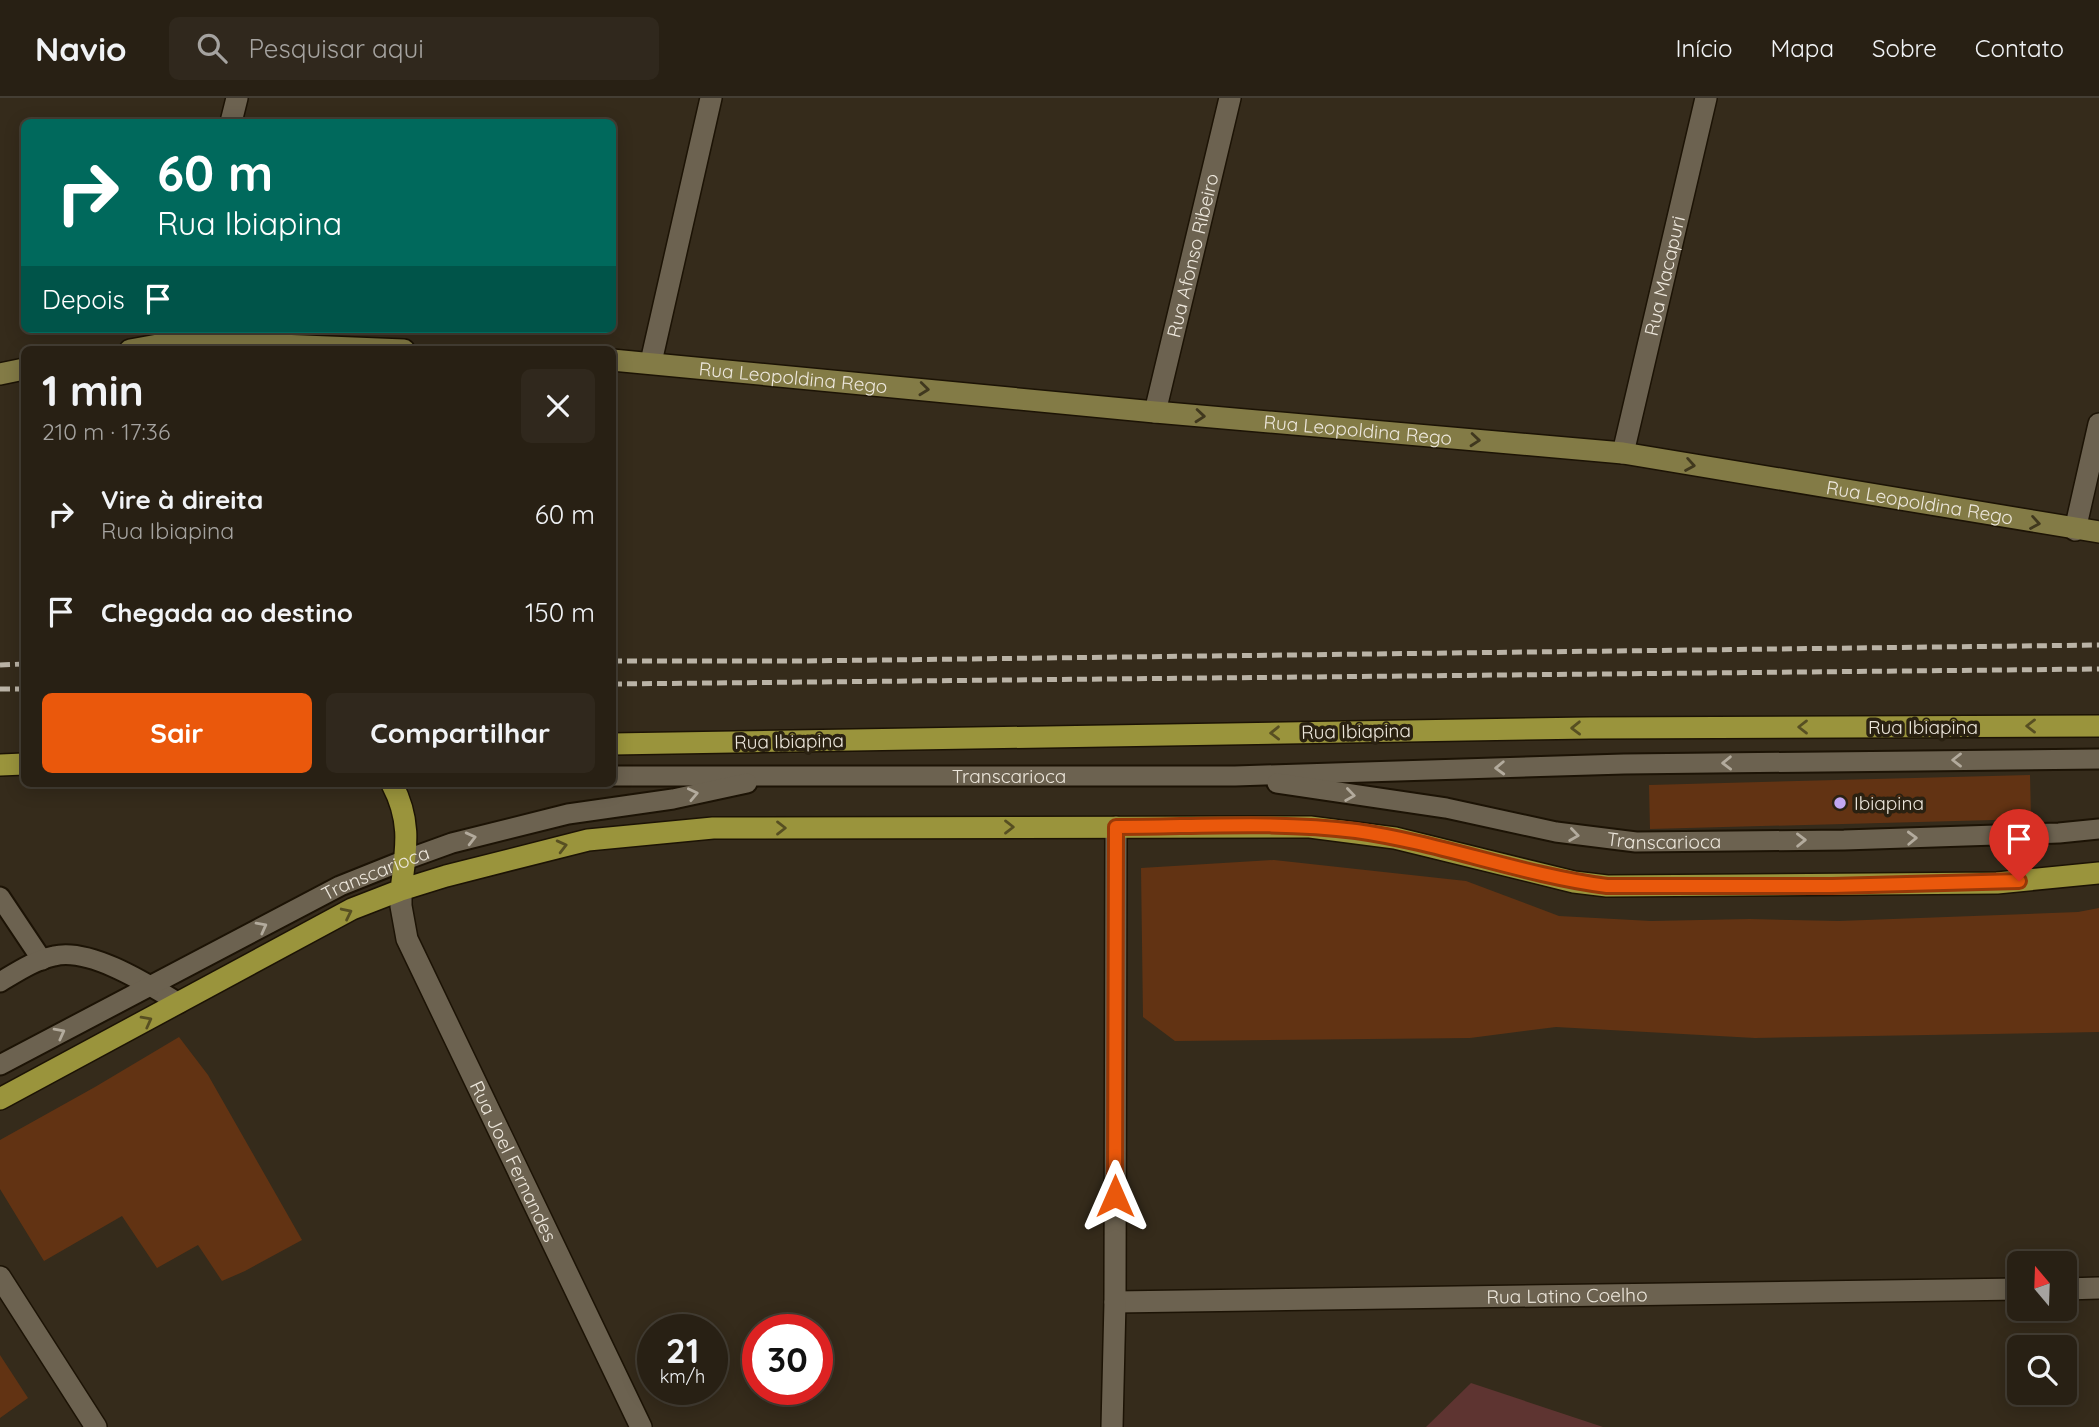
<!DOCTYPE html>
<html lang="pt">
<meta charset="utf-8">
<style>
body{margin:0;font-family:Quicksand,sans-serif;background:#30281d;color:#f1f3f6;height:100vh;display:flex;flex-direction:column;font-size:26px;white-space:nowrap}
*{box-sizing:border-box;margin:0}
p{font-size:23px;color:#a5a3a0}
.icon{flex:none;width:38px;height:38px;fill:none;stroke:currentColor;stroke-width:2;stroke-linecap:round;stroke-linejoin:round}
.map{position:relative;flex:1;overflow:hidden}
.details{position:absolute;left:21px;top:248px;width:595px;height:441px;display:flex;flex-direction:column;background:#282014;border-radius:10px;box-shadow:0 4px 18px #0003,0 0 0 2px #443e34}
.details>*{flex:none}
.banner{position:absolute;left:21px;top:21px;width:595px;height:214px;border-radius:10px;box-shadow:0 4px 18px #0003,0 0 0 2px #443e34;background:#00695c;color:#fff;overflow:hidden}
.needle{width:46px;rotate:341deg}
.buttons{position:absolute;left:2007px;top:1153px;display:grid;gap:14px}
.buttons a{display:grid;place-items:center;width:70px;height:70px;border-radius:10px;background:#282014;box-shadow:0 4px 18px #0003,0 0 0 2px #443e34;font-size:35px}
.speed{position:absolute;left:637px;top:1216px;display:flex;gap:14px;font-size:35px;font-weight:700;text-align:center}
.speed>*{display:grid;place-content:center;width:91px;height:91px;border-radius:50%;background:#282014;box-shadow:0 4px 18px #0003,0 0 0 2px #443e34;line-height:1}
.speed small{font-size:18px;font-weight:400}
.speed .limit{border:10px solid #d22;background:#fff;color:#111}
.pin{position:absolute;display:grid;place-items:center;width:60px;height:60px;color:#fff;margin:-72px -30px;border-radius:50% 50% 50% 0;rotate:-45deg;box-shadow:0 0 7px #0007}
.pin .icon{rotate:45deg}
.me{position:absolute;width:77px;margin:-38px;rotate:0deg;stroke-linejoin:round;filter:drop-shadow(0 0 5px #0008)}
.turn{display:flex;align-items:center;gap:24px;height:147px;padding:0 21px;font-size:32px}
.turn .icon{width:91px;height:91px;stroke-width:2.5}
.turn b{display:block;font-size:49px;line-height:60px}
.then{display:flex;align-items:center;height:66px;padding:0 21px;background:#0003;gap:14px;font-size:26px}
.round{display:grid;place-items:center;flex:none;width:74px;height:74px;border-radius:10px;background:#30281d}
.head{display:flex;align-items:center;justify-content:space-between;height:119px;padding:0 21px}
h1{font-size:42px;font-weight:700;line-height:52px}
.primary-button{display:flex;gap:14px;margin-top:auto;padding:14px 21px}
.primary-button a{flex:1;height:80px;border-radius:10px;background:#ea580c;color:#fff;font-size:28px;font-weight:700;line-height:80px;text-align:center}
.primary-button a+a{background:#30281d;color:#f1f3f6}
ul{padding:0;list-style:none}
li{display:flex;align-items:center;gap:21px;height:98px;padding:0 21px}
li div{flex:1}
li b{display:block;font-size:26px}
li em{font-style:normal}
header{display:flex;align-items:center;gap:42px;box-sizing:border-box;height:98px;padding:0 35px;background:#282014;border-bottom:2px solid #443e34}
header strong{font-size:33px}
nav{display:flex;gap:38px;margin-inline-start:auto;font-size:24px}
.search{width:490px;height:63px;background:#30281d;display:flex;align-items:center;gap:18px;box-sizing:border-box;padding:0 24px;border-radius:10px;color:#a5a3a0;font-size:26px}
.map>svg:first-child{display:block}
.green{fill:#5e3431}
.building{fill:#623313}
.lines{fill:none;stroke-linecap:round;stroke-linejoin:round}
.lane-casing{stroke:#1c1305;stroke-width:23}
.street-casing{stroke:#1c1305;stroke-width:24}
.secondary-casing{stroke:#1c1305;stroke-width:24}
.primary-casing{stroke:#1c1305;stroke-width:24}
.lane{stroke:#6c6250;stroke-width:19}
.street{stroke:#6c6250;stroke-width:21}
.secondary{stroke:#837b46;stroke-width:21}
.primary{stroke:#9a943c;stroke-width:21}
.rail{stroke:#bab3a6;stroke-width:5;stroke-dasharray:10 5;stroke-linecap:butt}
.oneway{stroke:#40381e}
.oneway2{stroke:#574f22}
.oneway3{stroke:#b3ab9d}
.route-casing{stroke:#983908;stroke-width:18}
.route{stroke:#ea580c;stroke-width:12}
.poi-dot{fill:#c2a7f2;stroke:#2a2111;stroke-width:2.5}
.labels{text-anchor:middle;stroke-width:7;stroke-linejoin:round;paint-order:stroke}
.street-label{font-size:19px;fill:#ede7dc;stroke:#2a2111}
.poi-label{font-size:19px;fill:#ede7dc;stroke:#2a2111;text-anchor:start}
</style>
<header>
<strong>Navio</strong>
<div class="search"><svg class="icon" aria-label="search" viewBox="0 0 24 24"><circle cx="10" cy="10" r="6"/><path d="M15 15l6 6"/></svg>Pesquisar aqui</div>
<nav><a>Início</a><a>Mapa</a><a>Sobre</a><a>Contato</a></nav>
</header>
<div class="map">
<svg width="2099" height="1329" viewBox="0 0 2099 1329">
<rect width="100%" height="100%" fill="#352b1b"/>
<path class="green" d="M 1471,1285 L 1603,1329 L 1426,1329 Z"/>
<path class="building" d="M 2030,677 L 2031,721 L 1650,731 L 1649,687 Z
M 1274,762 L 1466,783 L 1559,818 L 1651,823 L 1750,821 L 1839,823 L 2078,814 L 2099,810 L 2099,934 L 1755,940 L 1556,929 L 1470,940 L 1175,943 L 1143,919 L 1141,770 Z
M 179,939 L 208,977 L 302,1142 L 245,1173 L 222,1183 L 198,1147 L 157,1170 L 122,1118 L 44,1163 L 0,1091 L 0,1042 L 95,989 Z
M 0,1257 L 28,1300 L 0,1320 Z"/>
<g class="lines">
<g class="lane-casing">
<g id="lane">
<path id="s1" d="M 612,678 L 1235,678 L 1624,666 L 2099,661"/>
<path id="s2" d="M 1277,685 L 1446,710 L 1556,734 L 1636,744 L 1844,742 L 2059,735 L 2099,731"/>
<path d="M 0,799 L 42,862"/>
<path d="M 0,884 C 17,874 35,862 54,858 C 90,849 149,887 179,905"/>
<path id="s3" d="M 0,967 L 340,788 L 405,762 L 452,745 L 568,716 L 673,701 L 747,685"/>
</g>
</g>
<g class="street-casing">
<g id="street">
<path d="M 231,24 L 237,0"/>
<path d="M 651,264 L 711,0"/>
<path id="s4" d="M 1155,314 L 1230,0"/>
<path id="s5" d="M 1623,355 L 1706,0"/>
<path d="M 2075,432 L 2099,326"/>
<path id="s6" d="M 401,792 L 401,808 L 407,841 L 641,1329"/>
<path d="M 0,1179 L 96,1329"/>
<path d="M 2065,1191 L 2099,1190"/>
<path id="s7" d="M 1115,1204 L 2020,1191"/>
<path d="M 1112,1329 L 1115,1204 L 1116,729"/>
</g>
</g>
<g class="secondary-casing">
<g id="secondary">
<path d="M 130,252 L 180,243 L 404,252"/>
<path id="s8" d="M 612,262 L 1155,314 L 1623,355 L 2099,434"/>
<path d="M 0,276 L 24,271"/>
</g>
</g>
<g class="primary-casing">
<path id="primary" d="M 612,646 L 1590,630 L 2099,628
M 0,667 L 24,666
M 392,686 C 412,724 406,751 401,792
M 0,1001 L 352,811 L 401,792 L 446,778 L 588,742 L 713,730 L 1310,729 L 1395,740 L 1574,784 L 1607,788 L 1997,785 L 2099,775"/>
</g>
<use href="#lane" class="lane"/>
<use href="#street" class="street"/>
<use href="#secondary" class="secondary"/>
<use href="#primary" class="primary"/>
<path class="rail" d="M 612,563 L 801,563 L 2099,547
M 0,567 L 24,566
M 612,586 L 2099,571
M 0,591 L 24,591"/>
</g>
<defs><path id="oneway-chevron" d="M-2-3.5L2.5 0L-2 3.5" fill="none" stroke-width="1.6" stroke-linecap="round" stroke-linejoin="round" transform="scale(1.75)"/></defs>
<g class="oneway">
<use href="#oneway-chevron" transform="translate(924 291) rotate(6)"/>
<use href="#oneway-chevron" transform="translate(1200 318) rotate(5)"/>
<use href="#oneway-chevron" transform="translate(1475 342) rotate(5)"/>
<use href="#oneway-chevron" transform="translate(1690 367) rotate(10)"/>
<use href="#oneway-chevron" transform="translate(2035 425) rotate(10)"/>
</g>
<g class="oneway2">
<use href="#oneway-chevron" transform="translate(2031 628) rotate(180)"/>
<use href="#oneway-chevron" transform="translate(1803 629) rotate(180)"/>
<use href="#oneway-chevron" transform="translate(1576 630) rotate(179)"/>
<use href="#oneway-chevron" transform="translate(1275 635) rotate(179)"/>
<use href="#oneway-chevron" transform="translate(1009 729)"/>
<use href="#oneway-chevron" transform="translate(781 730)"/>
<use href="#oneway-chevron" transform="translate(562 748) rotate(-14)"/>
<use href="#oneway-chevron" transform="translate(347 815) rotate(-26)"/>
<use href="#oneway-chevron" transform="translate(147 923) rotate(-28)"/>
</g>
<g class="oneway3">
<use href="#oneway-chevron" transform="translate(1957 662) rotate(180)"/>
<use href="#oneway-chevron" transform="translate(1727 665) rotate(179)"/>
<use href="#oneway-chevron" transform="translate(1500 670) rotate(178)"/>
<use href="#oneway-chevron" transform="translate(693 696) rotate(-12)"/>
<use href="#oneway-chevron" transform="translate(1350 697) rotate(8)"/>
<use href="#oneway-chevron" transform="translate(1574 737) rotate(8)"/>
<use href="#oneway-chevron" transform="translate(471 740) rotate(-14)"/>
<use href="#oneway-chevron" transform="translate(1912 740) rotate(-2)"/>
<use href="#oneway-chevron" transform="translate(1801 742) rotate(-1)"/>
<use href="#oneway-chevron" transform="translate(262 829) rotate(-28)"/>
<use href="#oneway-chevron" transform="translate(60 935) rotate(-28)"/>
</g>
<g class="lines">
<g class="route-casing">
<path id="route" d="M 1115,1098 L 1116,729 C 1194,729 1279,723 1356,733 C 1441,745 1522,777 1607,788 L 1832,788 L 2019,783"/>
</g>
<use href="#route" class="route"/>
</g>
<circle class="poi-dot" cx="1840" cy="705" r="7"/>
<g class="labels">
<g class="street-label">
<text dy="7" stroke="none"><textPath href="#s4" startOffset="161">Rua Afonso Ribeiro</textPath></text>
<text dy="7" stroke="none"><textPath href="#s5" startOffset="182">Rua Macapuri</textPath></text>
<text dy="7" stroke="none"><textPath href="#s8" startOffset="182">Rua Leopoldina Rego</textPath></text>
<text dy="7" stroke="none"><textPath href="#s8" startOffset="749">Rua Leopoldina Rego</textPath></text>
<text dy="7" stroke="none"><textPath href="#s8" startOffset="1316">Rua Leopoldina Rego</textPath></text>
<text x="1923" y="636">Rua Ibiapina</text>
<text transform="translate(1356 633) rotate(-1)" y="7">Rua Ibiapina</text>
<text transform="translate(789 643) rotate(-1)" y="7">Rua Ibiapina</text>
<text dy="7" stroke="none"><textPath href="#s1" startOffset="397">Transcarioca</textPath></text>
<text dy="7" stroke="none"><textPath href="#s2" startOffset="392">Transcarioca</textPath></text>
<text dy="7" stroke="none"><textPath href="#s3" startOffset="422">Transcarioca</textPath></text>
<text dy="7" stroke="none"><textPath href="#s6" startOffset="296">Rua Joel Fernandes</textPath></text>
<text dy="7" stroke="none"><textPath href="#s7" startOffset="452">Rua Latino Coelho</textPath></text>
</g>
<g class="poi-label">
<text x="1854" y="712">Ibiapina</text>
</g>
</g>
</svg>
<div class="buttons">
<a><svg class="needle" viewBox="-14 -14 28 28"><path d="M0-13l5 13h-10z" fill="#e53935"/><path d="M0 13l5-13h-10z" fill="#a5a3a0"/></svg></a>
<a><svg class="icon" aria-label="search" viewBox="0 0 24 24"><circle cx="10" cy="10" r="6"/><path d="M15 15l6 6"/></svg></a>
</div>
<div class="speed"><div>21<small>km/h</small></div><div class="limit">30</div></div>
<div class="pin" style="left:2019px;top:783px;background:#d93025"><svg class="icon" aria-label="arrive" viewBox="0 0 24 24"><path d="M6 21V4h12l-3 4 3 4H6"/></svg></div>
<svg class="me" style="left:1115px;top:1098px" viewBox="-20 -20 40 40"><path d="M0-17L14 15 0 8-14 15z" fill="#ea580c" stroke="#fff" stroke-width="4"/></svg>
<div class="banner">
<div class="turn"><svg class="icon" aria-label="right" viewBox="0 0 24 24"><path d="M7 20v-9h11M14 6l5 5-5 5"/></svg><div><b>60 m</b>Rua Ibiapina</div></div>
<div class="then">Depois<svg class="icon" aria-label="arrive" viewBox="0 0 24 24"><path d="M6 21V4h12l-3 4 3 4H6"/></svg></div>
</div>
<section class="details">
<div class="head"><div><h1>1 min</h1><p>210 m · 17:36</p></div><a class="round"><svg class="icon" aria-label="close" viewBox="0 0 24 24"><path d="M6 6l12 12M18 6L6 18"/></svg></a></div>
<ul>
<li><svg class="icon" aria-label="right" viewBox="0 0 24 24"><path d="M7 20v-9h11M14 6l5 5-5 5"/></svg><div><b>Vire à direita</b><p>Rua Ibiapina</p></div><em>60 m</em></li>
<li><svg class="icon" aria-label="arrive" viewBox="0 0 24 24"><path d="M6 21V4h12l-3 4 3 4H6"/></svg><div><b>Chegada ao destino</b></div><em>150 m</em></li>
</ul>
<div class="primary-button"><a>Sair</a><a>Compartilhar</a></div>
</section>
</div>
